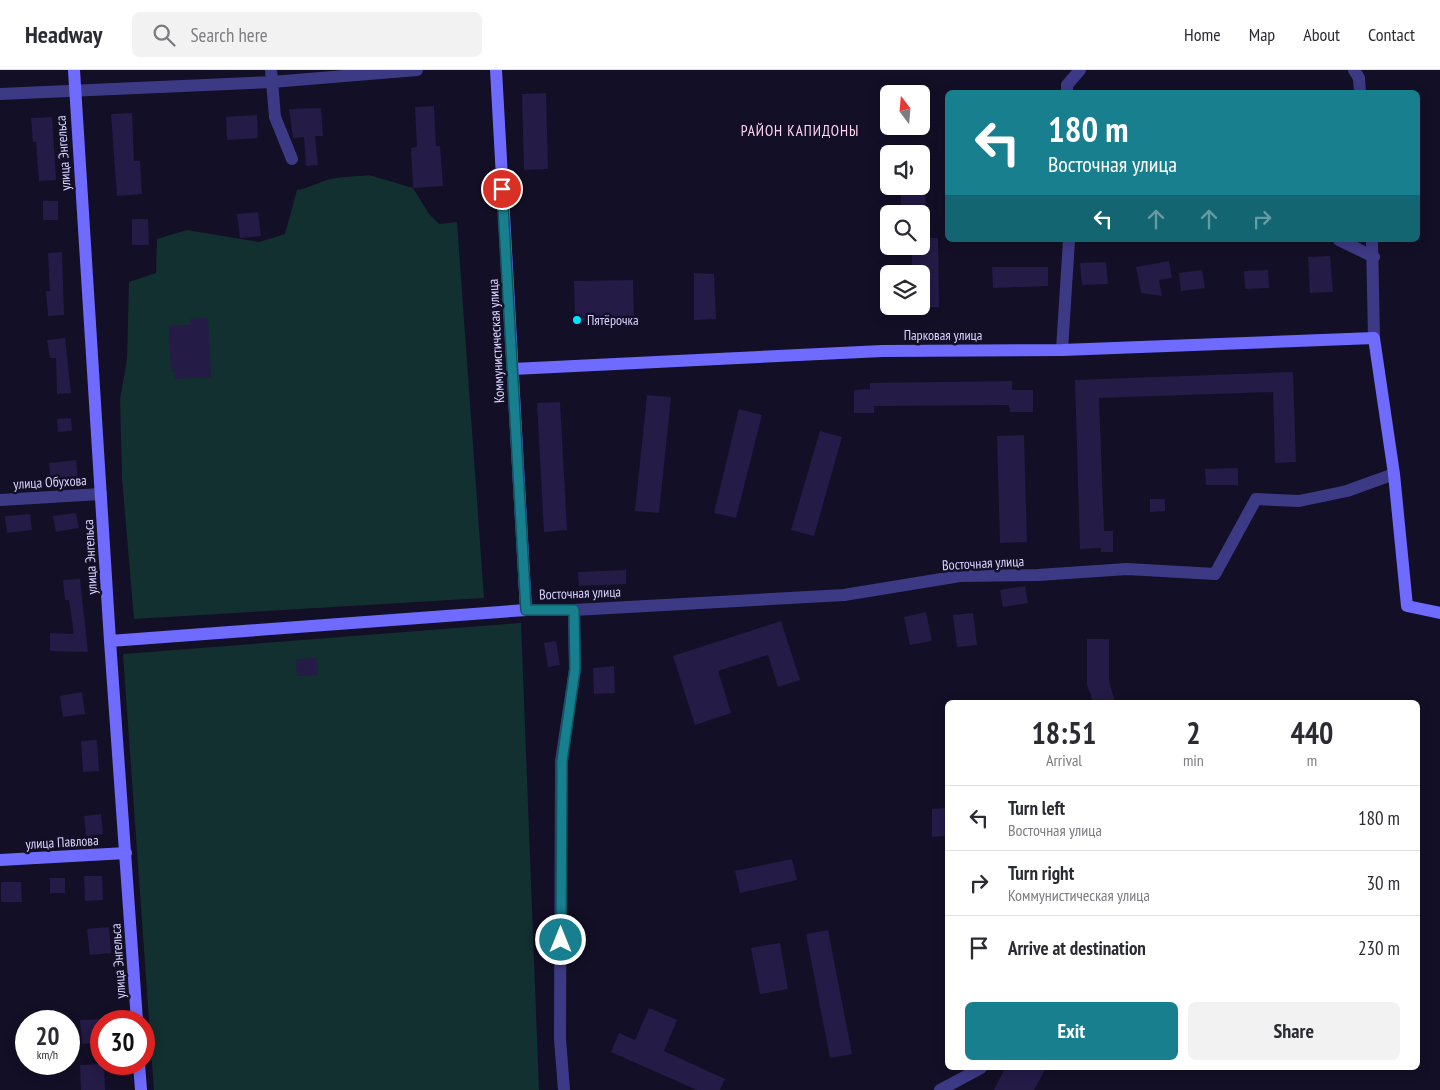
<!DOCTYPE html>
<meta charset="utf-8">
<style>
body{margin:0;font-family:"PT Sans Narrow",sans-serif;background:#f2f2f3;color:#2b2b33;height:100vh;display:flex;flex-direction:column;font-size:19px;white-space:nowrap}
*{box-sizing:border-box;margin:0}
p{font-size:16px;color:#7c7c81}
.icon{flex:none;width:28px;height:28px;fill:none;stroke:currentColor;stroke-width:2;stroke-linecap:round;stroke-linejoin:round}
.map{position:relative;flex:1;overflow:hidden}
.panel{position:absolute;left:945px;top:630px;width:475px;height:370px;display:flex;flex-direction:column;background:#fff;border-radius:8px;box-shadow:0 2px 12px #0003}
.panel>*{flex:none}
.guide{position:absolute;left:945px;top:20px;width:475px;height:152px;border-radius:8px;box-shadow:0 2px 12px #0003;background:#187f8f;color:#fff;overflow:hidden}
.needle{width:32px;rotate:344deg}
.fabs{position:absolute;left:880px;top:15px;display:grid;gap:10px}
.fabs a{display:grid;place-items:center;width:50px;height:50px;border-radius:8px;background:#fff;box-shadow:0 2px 12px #0003;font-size:25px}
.speed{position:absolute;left:15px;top:940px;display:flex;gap:10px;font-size:25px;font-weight:700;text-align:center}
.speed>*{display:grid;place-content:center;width:65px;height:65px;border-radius:50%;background:#fff;box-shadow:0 2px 12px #0003;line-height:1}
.speed small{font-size:12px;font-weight:400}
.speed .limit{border:8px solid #d22;background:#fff;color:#111}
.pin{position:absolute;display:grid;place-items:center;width:42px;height:42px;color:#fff;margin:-21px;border:2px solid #fff;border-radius:50%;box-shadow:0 1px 5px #0007}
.me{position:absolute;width:55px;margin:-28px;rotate:0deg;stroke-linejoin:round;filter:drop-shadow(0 0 4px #0008)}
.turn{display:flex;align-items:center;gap:18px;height:105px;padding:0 20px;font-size:22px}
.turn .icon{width:65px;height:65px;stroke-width:2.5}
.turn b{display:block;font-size:35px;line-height:42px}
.lanes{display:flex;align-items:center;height:48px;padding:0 20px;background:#0003;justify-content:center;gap:25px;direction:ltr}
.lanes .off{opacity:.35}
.eta{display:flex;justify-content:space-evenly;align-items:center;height:85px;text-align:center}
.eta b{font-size:30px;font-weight:600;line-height:35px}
.button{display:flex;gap:10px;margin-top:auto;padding:10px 20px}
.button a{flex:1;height:58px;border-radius:8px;background:#187f8f;color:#fff;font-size:20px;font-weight:600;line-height:58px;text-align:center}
.button a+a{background:#f2f2f3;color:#2b2b33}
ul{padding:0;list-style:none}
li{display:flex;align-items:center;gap:15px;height:65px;padding:0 20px;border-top:1px solid #e1e1e2}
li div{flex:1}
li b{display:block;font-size:19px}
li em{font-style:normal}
header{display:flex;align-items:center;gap:30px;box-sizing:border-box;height:70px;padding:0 25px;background:#fff;border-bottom:1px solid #e1e1e2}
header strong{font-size:24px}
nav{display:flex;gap:28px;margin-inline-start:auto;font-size:18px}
.search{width:350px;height:45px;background:#f2f2f3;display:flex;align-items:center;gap:12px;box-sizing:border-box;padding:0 18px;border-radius:8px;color:#7c7c81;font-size:19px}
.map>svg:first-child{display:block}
.green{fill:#12302f}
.building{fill:#241b47}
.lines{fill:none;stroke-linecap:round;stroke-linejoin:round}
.street{stroke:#3d3a85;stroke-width:12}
.secondary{stroke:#6f6bff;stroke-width:12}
.route-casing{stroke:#10535d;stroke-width:12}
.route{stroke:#187f8f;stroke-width:9}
.poi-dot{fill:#00e5ff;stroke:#130f26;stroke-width:2}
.labels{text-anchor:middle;stroke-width:5;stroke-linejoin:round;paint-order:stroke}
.street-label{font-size:14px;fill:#d9d4ff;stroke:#130f26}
.poi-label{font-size:14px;fill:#d9d4ff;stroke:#130f26;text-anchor:start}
.neighbourhood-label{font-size:15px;letter-spacing:1px;fill:#ffd6f0;stroke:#130f26}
</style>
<header>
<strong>Headway</strong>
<div class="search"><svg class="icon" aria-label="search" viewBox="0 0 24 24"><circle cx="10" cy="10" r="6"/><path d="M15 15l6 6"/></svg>Search here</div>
<nav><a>Home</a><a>Map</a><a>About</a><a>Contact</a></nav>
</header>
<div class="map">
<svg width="1440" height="1020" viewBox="0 0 1440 1020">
<rect width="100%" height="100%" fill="#130f26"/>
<path class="green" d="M 369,105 L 413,118 L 429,144 L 439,154 L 457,152 L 484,528 L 134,549 L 122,408 L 120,329 L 127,289 L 129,212 L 156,203 L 157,169 L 187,160 L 259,172 L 285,164 L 297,120 C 308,118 313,115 324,111 C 337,106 354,107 369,105 Z
M 521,553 L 539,1020 L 154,1020 L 123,584 Z"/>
<path class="building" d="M 546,23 L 548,99 L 524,100 L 522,24 Z
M 434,36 L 436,76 L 440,76 L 443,116 L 413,118 L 411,78 L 417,77 L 415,37 Z
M 321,38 L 323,66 L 315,66 L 318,95 L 306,96 L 304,67 L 293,68 L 289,39 Z
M 132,43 L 134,91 L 140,91 L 142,124 L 117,126 L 111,44 Z
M 257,45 L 258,68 L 227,70 L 226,47 Z
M 52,47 L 56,110 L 39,111 L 36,72 L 33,72 L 31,48 Z
M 901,116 L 925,116 L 926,144 L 901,144 Z
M 43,131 L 58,131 L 58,150 L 43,150 Z
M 258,142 L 261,166 L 240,168 L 237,144 Z
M 132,149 L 148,149 L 149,175 L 132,175 Z
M 921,168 L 938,168 L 939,237 L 921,237 L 921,204 L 912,204 L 912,176 L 921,176 Z
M 62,182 L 64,245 L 48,246 L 46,221 L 50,221 L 48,183 Z
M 1330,186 L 1333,222 L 1310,223 L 1308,187 Z
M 1169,191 L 1172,208 L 1159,210 L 1162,226 L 1141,223 L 1136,197 Z
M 1106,192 L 1108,214 L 1082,215 L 1080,193 Z
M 992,197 L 1048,197 L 1048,216 L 993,218 Z
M 1202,200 L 1205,218 L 1181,221 L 1179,203 Z
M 1268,200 L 1269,218 L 1245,219 L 1244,201 Z
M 694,203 L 714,204 L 716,249 L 694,250 Z
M 633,210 L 634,250 L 575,252 L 574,211 Z
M 208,248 L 211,307 L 175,309 L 175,302 L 171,302 L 169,256 L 190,255 L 190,249 Z
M 65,268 L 71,323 L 57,324 L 56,288 L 50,288 L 47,270 Z
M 1293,302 L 1296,392 L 1275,393 L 1273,322 L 1099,328 L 1104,461 L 1113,461 L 1113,482 L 1101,482 L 1101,478 L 1080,479 L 1075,310 Z
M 1012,311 L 1012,320 L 1033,320 L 1033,342 L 1010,342 L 1009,335 L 874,336 L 874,343 L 854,343 L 854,320 L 870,319 L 870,313 Z
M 647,325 L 671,327 L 659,443 L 635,441 Z
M 560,332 L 567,460 L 544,462 L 537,333 Z
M 739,339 L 762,345 L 736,448 L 714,443 Z
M 71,348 L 72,361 L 58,362 L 57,349 Z
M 820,361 L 842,367 L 814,466 L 791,460 Z
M 1024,365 L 1027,472 L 1000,473 L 997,366 Z
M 76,390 L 78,411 L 51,414 L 49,393 Z
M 1238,398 L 1238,415 L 1206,415 L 1205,399 Z
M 1150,429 L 1165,429 L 1165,441 L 1150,442 Z
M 76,443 L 79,458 L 56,462 L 53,446 Z
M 30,444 L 32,460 L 7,463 L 5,446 Z
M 626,500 L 626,514 L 579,516 L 578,502 Z
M 80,509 L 88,582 L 50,581 L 50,563 L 74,564 L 69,530 L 65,530 L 63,510 Z
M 1025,516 L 1028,533 L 1003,537 L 1000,520 Z
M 926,542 L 932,571 L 910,575 L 904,547 Z
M 973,543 L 977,575 L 957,577 L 953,545 Z
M 781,551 L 800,610 L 778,617 L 768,585 L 718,601 L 731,643 L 695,655 L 673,586 Z
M 1087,569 L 1109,569 L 1109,611 L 1115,632 L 1093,632 L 1087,615 Z
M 556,571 L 560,595 L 548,597 L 544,573 Z
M 317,588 L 318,605 L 297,606 L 296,589 Z
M 614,596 L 615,623 L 594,624 L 593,598 Z
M 82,622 L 85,644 L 63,647 L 60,626 Z
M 97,670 L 99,701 L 83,702 L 81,671 Z
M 948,738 L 948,766 L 932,767 L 932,739 Z
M 101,744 L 103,764 L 86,766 L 84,746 Z
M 792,789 L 797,810 L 740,823 L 735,801 Z
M 84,806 L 102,806 L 103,830 L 85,831 Z
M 50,808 L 65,808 L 65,823 L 50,823 Z
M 1,812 L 21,812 L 22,832 L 1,832 Z
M 109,857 L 111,883 L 90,885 L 87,859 Z
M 828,860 L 852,984 L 830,988 L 806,864 Z
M 780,873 L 788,919 L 760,924 L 751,878 Z
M 649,938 L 677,950 L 664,981 L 725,1009 L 720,1020 L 697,1020 L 611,982 L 619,963 L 635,970 Z
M 101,949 L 101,972 L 82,974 L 80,950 Z
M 104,994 L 105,1020 L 81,1020 L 80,995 Z
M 1005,998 L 1046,998 L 1034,1020 L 994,1020 Z"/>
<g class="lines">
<path class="street" d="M 271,0 L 275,47 L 292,89
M 1354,0 L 1359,8 L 1360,22
M 1067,22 L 1067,15 L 1080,0
M 0,24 L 272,12 L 417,0
M 1339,170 L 1374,187
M 1372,170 L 1374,268
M 1062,280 L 1069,170
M 0,430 L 101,424
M 526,540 L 574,540 L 844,525 L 960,506 L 1038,505 L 1127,499 L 1215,504 L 1256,429 L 1299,431 L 1347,421 L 1394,404
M 564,1020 L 560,969 L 561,691 L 575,599 L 574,540
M 940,1020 L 981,998"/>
<path class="secondary" d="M 74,0 L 110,571 L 137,951
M 513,299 L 882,281 L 1062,280 L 1374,268 L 1394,404 L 1407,536 L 1440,543
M 110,571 L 526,540 L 496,0
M 0,790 L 126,783
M 139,994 L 141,1020"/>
</g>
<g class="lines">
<g class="route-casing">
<path id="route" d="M 502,119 L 526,540 L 574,540 L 575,599 L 562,691 L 561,870"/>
</g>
<use href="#route" class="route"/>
</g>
<circle class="poi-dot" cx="577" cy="250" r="5"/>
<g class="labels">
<g class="street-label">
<text transform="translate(63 83) rotate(-94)" y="5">улица Энгельса</text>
<text x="943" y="270">Парковая улица</text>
<text transform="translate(496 271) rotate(-93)" y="5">Коммунистическая улица</text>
<text transform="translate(50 412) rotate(-3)" y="5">улица Обухова</text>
<text transform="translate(90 487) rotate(-93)" y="5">улица Энгельса</text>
<text transform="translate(983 493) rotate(-3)" y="5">Восточная улица</text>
<text transform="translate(580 523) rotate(-2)" y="5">Восточная улица</text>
<text transform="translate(62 772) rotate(-3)" y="5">улица Павлова</text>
<text transform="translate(118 891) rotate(-94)" y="5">улица Энгельса</text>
</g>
<g class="poi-label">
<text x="587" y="255">Пятёрочка</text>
</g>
<g class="neighbourhood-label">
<text x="800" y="66">РАЙОН КАПИДОНЫ</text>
</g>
</g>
</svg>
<div class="fabs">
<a><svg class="needle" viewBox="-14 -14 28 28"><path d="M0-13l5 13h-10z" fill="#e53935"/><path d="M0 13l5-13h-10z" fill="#7c7c81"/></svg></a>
<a><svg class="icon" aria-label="sound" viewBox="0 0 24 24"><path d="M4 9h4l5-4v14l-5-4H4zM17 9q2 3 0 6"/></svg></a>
<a><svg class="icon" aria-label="search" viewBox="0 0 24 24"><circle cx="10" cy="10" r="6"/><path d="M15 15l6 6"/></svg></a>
<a><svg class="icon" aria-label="layers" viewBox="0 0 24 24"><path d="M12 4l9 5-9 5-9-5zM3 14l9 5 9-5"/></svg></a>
</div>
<div class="speed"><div>20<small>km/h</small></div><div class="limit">30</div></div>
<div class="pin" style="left:502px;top:119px;background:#d93025"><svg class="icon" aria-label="arrive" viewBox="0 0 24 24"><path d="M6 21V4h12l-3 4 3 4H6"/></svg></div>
<svg class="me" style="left:561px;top:870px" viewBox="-20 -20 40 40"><circle r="17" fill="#187f8f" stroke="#fff" stroke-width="3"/><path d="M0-11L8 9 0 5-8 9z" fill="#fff"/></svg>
<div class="guide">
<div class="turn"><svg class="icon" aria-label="left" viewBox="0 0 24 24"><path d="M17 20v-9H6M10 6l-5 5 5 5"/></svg><div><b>180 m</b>Восточная улица</div></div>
<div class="lanes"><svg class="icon" aria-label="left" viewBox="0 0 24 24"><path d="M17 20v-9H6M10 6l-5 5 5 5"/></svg><svg class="icon off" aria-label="ahead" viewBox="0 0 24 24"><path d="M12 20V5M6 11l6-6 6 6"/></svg><svg class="icon off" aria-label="ahead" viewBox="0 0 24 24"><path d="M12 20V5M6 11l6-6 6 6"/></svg><svg class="icon off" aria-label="right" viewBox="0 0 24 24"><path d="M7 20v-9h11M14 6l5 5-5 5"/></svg></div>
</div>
<section class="panel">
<div class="eta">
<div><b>18:51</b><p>Arrival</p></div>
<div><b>2</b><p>min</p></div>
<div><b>440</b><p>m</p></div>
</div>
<ul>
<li><svg class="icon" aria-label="left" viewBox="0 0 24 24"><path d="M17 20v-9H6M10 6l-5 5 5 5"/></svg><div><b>Turn left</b><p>Восточная улица</p></div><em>180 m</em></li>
<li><svg class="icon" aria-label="right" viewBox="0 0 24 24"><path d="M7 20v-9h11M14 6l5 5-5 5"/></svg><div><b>Turn right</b><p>Коммунистическая улица</p></div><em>30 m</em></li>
<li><svg class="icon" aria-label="arrive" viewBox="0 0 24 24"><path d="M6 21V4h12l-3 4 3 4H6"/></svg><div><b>Arrive at destination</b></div><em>230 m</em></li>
</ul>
<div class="button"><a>Exit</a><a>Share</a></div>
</section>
</div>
